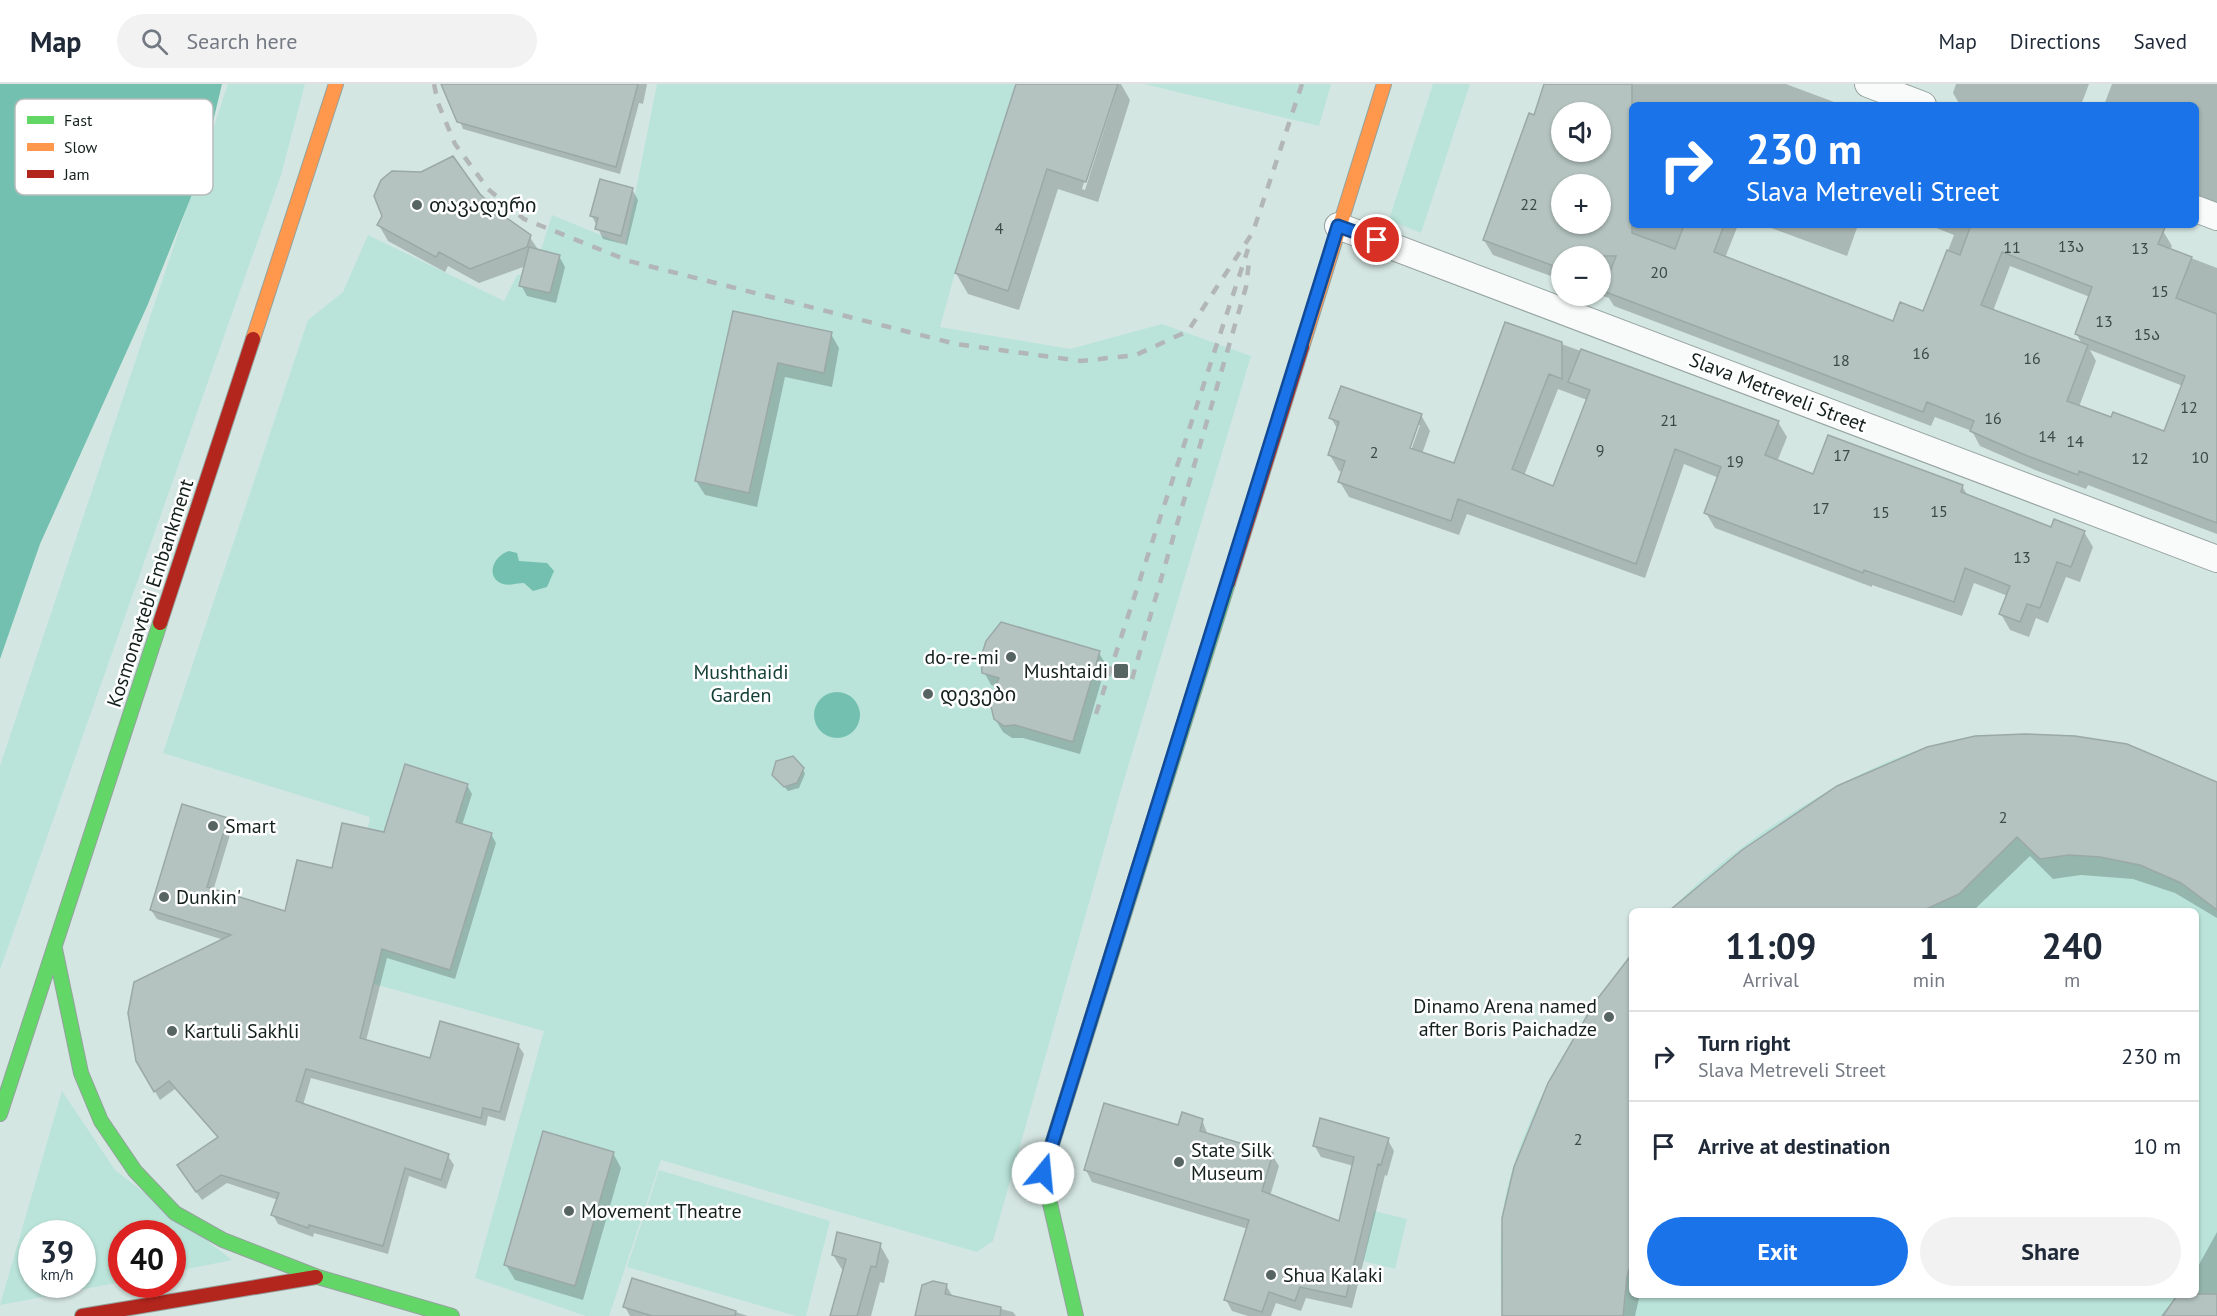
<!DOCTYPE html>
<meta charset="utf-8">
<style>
body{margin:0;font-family:"PT Sans","Noto Sans Georgian",sans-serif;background:#f2f2f3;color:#1f2937;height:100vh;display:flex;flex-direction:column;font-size:22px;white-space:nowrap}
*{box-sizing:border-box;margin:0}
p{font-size:20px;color:#747a83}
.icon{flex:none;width:33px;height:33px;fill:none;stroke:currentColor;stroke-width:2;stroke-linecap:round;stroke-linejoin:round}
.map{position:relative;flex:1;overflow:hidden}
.panel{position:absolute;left:1629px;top:824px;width:570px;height:390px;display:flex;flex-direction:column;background:#fff;border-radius:9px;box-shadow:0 2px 4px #0004}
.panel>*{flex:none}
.top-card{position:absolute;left:1629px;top:18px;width:570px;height:126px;border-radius:9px;box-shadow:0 2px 4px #0004;background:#1a73e8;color:#fff;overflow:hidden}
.tools{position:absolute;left:1551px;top:18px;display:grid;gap:12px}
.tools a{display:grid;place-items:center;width:60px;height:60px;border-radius:50%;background:#fff;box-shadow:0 2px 4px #0004;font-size:30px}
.speed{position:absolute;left:18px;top:1136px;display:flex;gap:12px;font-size:30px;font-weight:700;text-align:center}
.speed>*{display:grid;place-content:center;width:78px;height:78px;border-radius:50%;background:#fff;box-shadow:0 2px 4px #0004;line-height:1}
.speed small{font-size:15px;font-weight:400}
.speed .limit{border:9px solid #d22;background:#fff;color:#111}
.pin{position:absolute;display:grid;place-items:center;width:51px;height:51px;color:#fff;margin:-26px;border:3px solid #fff;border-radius:50%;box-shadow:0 2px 6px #0007}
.me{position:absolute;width:66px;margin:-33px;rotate:17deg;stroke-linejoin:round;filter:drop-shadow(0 0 4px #0008)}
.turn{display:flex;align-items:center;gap:21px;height:126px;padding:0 18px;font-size:27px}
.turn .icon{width:78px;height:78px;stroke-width:2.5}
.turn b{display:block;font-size:42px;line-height:51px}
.eta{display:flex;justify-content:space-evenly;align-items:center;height:102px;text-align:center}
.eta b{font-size:36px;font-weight:700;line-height:42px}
.button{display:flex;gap:12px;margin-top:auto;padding:12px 18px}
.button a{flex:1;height:69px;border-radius:36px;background:#1a73e8;color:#fff;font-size:24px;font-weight:700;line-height:69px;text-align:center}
.button a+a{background:#f2f2f3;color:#1f2937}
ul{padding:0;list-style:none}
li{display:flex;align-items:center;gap:18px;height:90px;padding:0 18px;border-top:2px solid #e0e1e3}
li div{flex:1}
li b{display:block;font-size:22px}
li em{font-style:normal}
header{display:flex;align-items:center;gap:36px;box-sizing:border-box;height:84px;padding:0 30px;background:#fff;border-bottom:2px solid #e0e1e3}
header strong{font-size:28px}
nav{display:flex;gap:33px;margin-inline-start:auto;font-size:21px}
.search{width:420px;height:54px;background:#f2f2f3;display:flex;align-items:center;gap:15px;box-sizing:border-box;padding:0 21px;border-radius:33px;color:#747a83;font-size:22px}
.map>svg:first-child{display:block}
.green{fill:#bae4d9;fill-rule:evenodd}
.water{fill:#73c0b0}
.shadow{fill:#0003;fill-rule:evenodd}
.building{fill:#b4c3bf;stroke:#9ba9a6;stroke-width:1.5;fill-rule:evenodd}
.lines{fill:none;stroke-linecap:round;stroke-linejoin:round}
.street-casing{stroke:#94a29e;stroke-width:28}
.fast-casing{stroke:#94a29e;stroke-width:16}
.slow-casing{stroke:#94a29e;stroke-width:16}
.jam-casing{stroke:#94a29e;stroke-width:16}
.street{stroke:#f9fbfb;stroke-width:26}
.fast{stroke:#63d668;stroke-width:14}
.slow{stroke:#ff974d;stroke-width:14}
.jam{stroke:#b3261e;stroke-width:14}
.rail{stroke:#b2b6b6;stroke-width:4.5;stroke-dasharray:10 10;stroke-linecap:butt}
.route-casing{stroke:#114b97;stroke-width:15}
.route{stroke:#1a73e8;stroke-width:10}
.poi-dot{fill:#576562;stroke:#fff;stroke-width:2}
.labels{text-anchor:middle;stroke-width:5;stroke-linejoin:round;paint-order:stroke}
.number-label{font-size:16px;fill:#3c4946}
.poi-label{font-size:20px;fill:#14201d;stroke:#fff;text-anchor:start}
.street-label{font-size:20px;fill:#14201d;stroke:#fff}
.park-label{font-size:20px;fill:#134037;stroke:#fff}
.key{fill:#fff;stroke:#b8bcbb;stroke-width:1.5}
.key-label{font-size:16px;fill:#14201d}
</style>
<header>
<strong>Map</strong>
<div class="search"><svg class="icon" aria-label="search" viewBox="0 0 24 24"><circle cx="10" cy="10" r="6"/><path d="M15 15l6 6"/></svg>Search here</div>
<nav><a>Map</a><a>Directions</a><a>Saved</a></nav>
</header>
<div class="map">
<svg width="2217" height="1232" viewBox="0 0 2217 1232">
<rect width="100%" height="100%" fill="#d4e6e2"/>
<path class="green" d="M 228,0 L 305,0 L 281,91 L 0,886 L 0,682 Z
M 657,0 L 1016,0 L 955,189 L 940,243 L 1070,265 L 1162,240 L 1251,272 L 1119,713 L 993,1157 L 977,1168 L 661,1076 L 609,1232 L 586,1232 L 475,1194 L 544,947 L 338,890 L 370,733 L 163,669 L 308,236 L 343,208 L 368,151 L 504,217 L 517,191 L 533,191 L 552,131 L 625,161 Z
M 1144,0 L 1331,0 L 1319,42 Z
M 1433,0 L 1470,0 L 1421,149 L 1389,136 Z
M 2025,650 L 2075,652 L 2127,660 L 2217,698 L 2217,1232 L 1502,1232 C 1501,1200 1499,1168 1502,1136 C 1509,1053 1579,934 1632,871 L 1632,1210 L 2196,1210 L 2196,826 L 1671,826 C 1729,763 1843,689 1925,664 C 1954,655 1994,654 2025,650 Z
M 62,1007 L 115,1086 L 232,1176 L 173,1188 L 172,1149 L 122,1149 L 121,1198 L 0,1221 ZM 32,1149 L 82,1149 L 82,1200 L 32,1200 Z
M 659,1086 L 830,1137 L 806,1232 L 796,1232 L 627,1183 Z
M 1374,1127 L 1407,1135 L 1395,1185 L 1363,1177 Z"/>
<path class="water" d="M 0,0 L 222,0 L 201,88 L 148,220 L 40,460 L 0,575 Z
M 509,467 L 517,469 L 519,477 L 547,479 L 554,487 L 547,503 L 533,507 L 524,499 C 517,499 509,502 503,500 C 484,493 494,471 509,467 Z
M814 631a23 23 0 1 1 46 0a23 23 0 1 1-46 0Z"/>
<path class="shadow" d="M 445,0 L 647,0 L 643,20 L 639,19 L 620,90 L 463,45 Z
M 1017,0 L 1121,0 L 1130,16 L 1098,118 L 1058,105 L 1019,226 L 968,210 L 956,189 ZM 1113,8 L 1116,8 L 1085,106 L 1082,105 Z
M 1546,0 L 1786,0 L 1842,21 L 1632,21 L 1632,141 L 1738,141 L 1725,174 L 1894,239 L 1924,229 L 1954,151 L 1929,141 L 2148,141 L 2163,147 L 2172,162 L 2170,166 L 2217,184 L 2217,450 L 2088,401 L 2086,405 L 2035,386 L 1980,362 L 1972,347 L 1935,333 L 1931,342 L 1614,222 L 1609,214 L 1600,211 L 1600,172 L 1562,172 L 1562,196 L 1493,171 L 1484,156 ZM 1562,28 L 1600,28 L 1600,68 L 1562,68 ZM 1562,100 L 1600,100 L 1600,140 L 1562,140 ZM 2010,182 L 2090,213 L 2076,249 L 2082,260 L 1993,227 ZM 2090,266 L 2183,302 L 2165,349 L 2112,335 L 2079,323 L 2096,277 Z
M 1956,0 L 2089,0 L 2081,21 L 1960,21 L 1953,9 Z
M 2112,0 L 2217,0 L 2217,132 L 2196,124 L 2196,21 L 2104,21 Z
M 632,105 L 638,116 L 627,161 L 603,155 L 592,132 Z
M 479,111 L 500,131 L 529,152 L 539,167 L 559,172 L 565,183 L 556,219 L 527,212 L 521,201 L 526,182 L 479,199 L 448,182 L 445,188 L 388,157 L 379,141 Z
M 1763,141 L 1858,141 L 1847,172 Z
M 734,229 L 831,250 L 839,264 L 832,303 L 785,293 L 757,423 L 705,411 L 696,397 Z
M 1506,240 L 1778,338 L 1787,353 L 1777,378 L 1814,392 L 1962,402 L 1968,412 L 2052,445 L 2084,448 L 2093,463 L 2080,498 L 2066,493 L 2048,539 L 2036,534 L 2029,553 L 2010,546 L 2001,530 L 2008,512 L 1974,499 L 1962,532 L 1872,501 L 1872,503 L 1715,444 L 1706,429 L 1719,394 L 1684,380 L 1645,494 L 1467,430 L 1459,451 L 1349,413 L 1340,398 L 1343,388 L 1339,387 L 1330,371 L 1338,346 L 1331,334 L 1421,331 L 1430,347 L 1422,370 L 1455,381 ZM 1558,305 L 1587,316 L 1554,404 L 1524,392 ZM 1416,341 L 1420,341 L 1409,372 L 1406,371 Z
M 1099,569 L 1106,581 L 1080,670 L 1023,654 L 1012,654 L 1003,648 L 995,635 L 997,603 L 991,601 L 984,588 Z
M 803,685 L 805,690 L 799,704 L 788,707 L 774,691 Z
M 467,701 L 472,710 L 462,741 L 491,750 L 496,759 L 455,895 L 387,874 L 366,957 L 431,976 L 518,961 L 524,970 L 505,1037 L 488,1032 L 486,1042 L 311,994 L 303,1021 L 448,1072 L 454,1081 L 446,1105 L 409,1092 L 388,1170 L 314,1149 L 313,1153 L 278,1140 L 273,1131 L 278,1116 L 227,1099 L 202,1116 L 184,1091 L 218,1054 L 175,1005 L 160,1016 L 137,977 L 129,929 L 224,856 L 157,835 L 151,826 L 227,735 L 232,744 L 213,807 L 286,829 L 333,786 L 385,750 Z
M 2217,701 L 2217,834 L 2175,809 L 2133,795 L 2081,791 L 2053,795 L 2030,772 L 1974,826 L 1674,826 L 1678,822 Z
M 1632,876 L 1632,1210 L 1640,1210 L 1635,1232 L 1504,1232 L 1510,1102 L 1533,1036 L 1549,1000 Z
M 1202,1036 L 1208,1051 L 1272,1071 L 1279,1082 L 1270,1112 L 1340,1139 L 1354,1082 L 1321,1073 L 1314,1061 L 1388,1056 L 1394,1067 L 1387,1092 L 1385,1091 L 1352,1224 L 1306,1214 L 1301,1227 L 1276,1219 L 1271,1232 L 1248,1232 L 1232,1227 L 1226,1216 L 1248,1145 L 1092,1098 L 1086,1086 L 1179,1043 Z
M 613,1069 L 621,1084 L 583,1216 L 515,1196 L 506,1181 Z
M 2217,1148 L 2217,1232 L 2161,1232 L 2178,1210 L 2196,1210 L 2196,1186 Z
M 880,1161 L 889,1177 L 884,1199 L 880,1198 L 871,1232 L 831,1232 L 843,1187 L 833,1171 Z
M 633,1196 L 748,1232 L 630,1232 L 625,1223 Z
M 946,1201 L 953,1213 L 1013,1228 L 1016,1232 L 916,1232 Z"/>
<path class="building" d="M 441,0 L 638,0 L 616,83 L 457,38 Z
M 1016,0 L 1118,0 L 1086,98 L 1047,85 L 1008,207 L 955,189 Z
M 1544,0 L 1632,0 L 1632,149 L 1675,165 L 1684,141 L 1724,141 L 1714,168 L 1893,237 L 1900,218 L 1923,227 L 1947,166 L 1960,171 L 1971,141 L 2166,141 L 2158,160 L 2192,173 L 2176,214 L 2217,230 L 2217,439 L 2079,387 L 2078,391 L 2025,371 L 1970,347 L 1974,337 L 1927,318 L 1923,328 L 1603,207 L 1616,172 L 1562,172 L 1562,185 L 1483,156 L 1529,29 L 1534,31 ZM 1562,28 L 1600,28 L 1600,68 L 1562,68 ZM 1562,100 L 1600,100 L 1600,140 L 1562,140 ZM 2002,168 L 2092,203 L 2075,250 L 2185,292 L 2164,347 L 2113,328 L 2111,333 L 2067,317 L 2088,261 L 1981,221 Z
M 453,72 L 480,110 L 501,130 L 531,151 L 527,163 L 470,185 L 439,168 L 436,173 L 377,141 L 382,132 L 374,112 L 381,96 L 392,87 L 421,88 Z
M 600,95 L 633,104 L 621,152 L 595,145 L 598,134 L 590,132 Z
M 529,163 L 560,171 L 550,209 L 519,202 Z
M 733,227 L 832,248 L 824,289 L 778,279 L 749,409 L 695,397 Z
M 1505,238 L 1562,258 L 1562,295 L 1549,290 L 1512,385 L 1553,402 L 1590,306 L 1568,298 L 1581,265 L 1779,337 L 1765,371 L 1813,390 L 1828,351 L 1963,401 L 1961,408 L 2051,443 L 2054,435 L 2085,447 L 2071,483 L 2057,478 L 2040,524 L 2027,520 L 2020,538 L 1999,530 L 2010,502 L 1965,484 L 1954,518 L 1864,486 L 1863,489 L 1704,429 L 1721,383 L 1675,365 L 1636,480 L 1458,415 L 1451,437 L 1338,398 L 1345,377 L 1328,371 L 1339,338 L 1329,334 L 1341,302 L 1422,330 L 1410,364 L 1454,379 Z
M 1001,538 L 1100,567 L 1073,658 L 1015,641 L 1004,642 L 994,635 L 990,618 L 999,594 L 982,589 L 981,573 L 986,557 Z
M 2025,650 L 2075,652 L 2127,660 L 2217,698 L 2217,826 L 2181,799 L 2140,781 L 2100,773 L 2069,771 L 2040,775 L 2017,753 L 1959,810 L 1924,826 L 1670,826 L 1742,766 L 1837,702 L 1927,663 L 1975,652 Z
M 793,672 L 804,684 L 797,699 L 784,703 L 772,691 L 776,677 Z
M 405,680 L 468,700 L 456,738 L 492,749 L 450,886 L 382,865 L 360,954 L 430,974 L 440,937 L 519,960 L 500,1028 L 483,1024 L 481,1034 L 306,985 L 296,1017 L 449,1070 L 441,1096 L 405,1084 L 383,1162 L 309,1141 L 308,1144 L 271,1131 L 279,1109 L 221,1091 L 196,1108 L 177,1081 L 218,1053 L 169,997 L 154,1008 L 136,977 L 128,929 L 134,898 L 231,851 L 150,826 L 182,720 L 228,734 L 207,803 L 285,827 L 297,776 L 332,784 L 342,739 L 384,748 Z
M 1632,870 L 1632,1175 L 1627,1193 L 1623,1232 L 1502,1232 L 1502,1134 L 1514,1083 L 1548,999 L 1595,918 Z
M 1104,1019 L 1178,1041 L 1182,1028 L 1203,1035 L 1200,1047 L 1273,1069 L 1262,1107 L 1339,1137 L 1354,1073 L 1313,1062 L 1320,1034 L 1389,1054 L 1381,1081 L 1378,1080 L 1346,1213 L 1300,1203 L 1295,1217 L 1269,1208 L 1262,1228 L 1224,1216 L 1249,1136 L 1084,1086 Z
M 543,1047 L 614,1068 L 575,1202 L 504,1181 Z
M 837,1148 L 881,1159 L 876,1183 L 871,1182 L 857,1232 L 830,1232 L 846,1175 L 832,1171 Z
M 632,1194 L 736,1227 L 735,1232 L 652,1232 L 623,1223 Z
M 933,1197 L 947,1200 L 945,1210 L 1001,1223 L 1000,1232 L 915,1232 L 922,1201 Z
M 2178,1210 L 2217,1210 L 2217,1232 L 2163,1232 Z"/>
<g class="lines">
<g class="street-casing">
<path id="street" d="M 1868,0 L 1923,21
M 2196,125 L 2217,133
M 1338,142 L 2217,475"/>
</g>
<g class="fast-casing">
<path id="fast" d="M 55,865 L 81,989 L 101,1037 L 135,1087 L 175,1129 L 223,1156 L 318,1193 L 452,1232
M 0,1030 L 160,539
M 1076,1232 L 1043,1089 L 1228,499"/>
</g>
<g class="slow-casing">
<path id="slow" d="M 253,255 L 336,0
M 1302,263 L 1384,0"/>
</g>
<g class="jam-casing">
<path id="jam" d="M 1228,499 L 1302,263
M 160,539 L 253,255
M 82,1232 L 316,1193"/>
</g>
<use href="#street" class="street"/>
<use href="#fast" class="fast"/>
<use href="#slow" class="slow"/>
<use href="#jam" class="jam"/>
<path class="rail" d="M 434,0 L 438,19 L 455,60 L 488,105 L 524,135 L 629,177 L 956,260 L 1081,277 L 1136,271 L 1188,247 L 1253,148 L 1302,0
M 1132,595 L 1246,203 L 1249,178
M 1096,630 L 1248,165"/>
</g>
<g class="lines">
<g class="route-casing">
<path id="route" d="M 1043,1089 L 1338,142 L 1377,156"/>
</g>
<use href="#route" class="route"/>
</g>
<g class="poi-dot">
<circle cx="417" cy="121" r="6"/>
<circle cx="1011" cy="573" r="6"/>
<rect x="1113" y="579" width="16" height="16" rx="3"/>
<circle cx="928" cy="610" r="6"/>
<circle cx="213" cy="742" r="6"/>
<circle cx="164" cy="813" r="6"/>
<circle cx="1609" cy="933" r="6"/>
<circle cx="172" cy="947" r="6"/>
<circle cx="1179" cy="1078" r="6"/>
<circle cx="569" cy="1127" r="6"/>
<circle cx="1271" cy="1191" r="6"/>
</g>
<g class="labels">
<g class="number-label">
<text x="1529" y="126">22</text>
<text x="999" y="150">4</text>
<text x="2071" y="168">13ა</text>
<text x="2012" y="169">11</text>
<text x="2140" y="170">13</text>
<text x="1659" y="194">20</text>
<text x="2160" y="213">15</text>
<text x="2104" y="243">13</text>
<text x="2147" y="256">15ა</text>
<text x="1921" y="275">16</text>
<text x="2032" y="280">16</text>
<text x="1841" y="282">18</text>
<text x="2189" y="329">12</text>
<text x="1993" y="340">16</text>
<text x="1669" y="342">21</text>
<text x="2047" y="358">14</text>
<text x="2075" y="363">14</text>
<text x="1600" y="372">9</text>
<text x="1374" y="374">2</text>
<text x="1842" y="377">17</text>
<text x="2200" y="379">10</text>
<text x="2140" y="380">12</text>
<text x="1735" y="383">19</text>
<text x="1821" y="430">17</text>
<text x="1939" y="433">15</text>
<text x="1881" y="434">15</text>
<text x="2022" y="479">13</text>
<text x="2003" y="739">2</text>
<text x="1578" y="1061">2</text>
</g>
<g class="poi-label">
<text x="429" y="128">თავადური</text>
<text x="999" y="580" text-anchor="end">do-re-mi</text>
<text x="1108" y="594" text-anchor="end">Mushtaidi</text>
<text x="940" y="617">დევები</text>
<text x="225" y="749">Smart</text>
<text x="176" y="820">Dunkin'</text>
<text x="1597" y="929" text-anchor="end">Dinamo Arena named<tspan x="1597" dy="23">after Boris Paichadze</tspan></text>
<text x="184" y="954">Kartuli Sakhli</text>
<text x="1191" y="1073">State Silk<tspan x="1191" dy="23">Museum</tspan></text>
<text x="581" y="1134">Movement Theatre</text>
<text x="1283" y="1198">Shua Kalaki</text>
</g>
<g class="street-label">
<text transform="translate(1778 308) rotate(21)" y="7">Slava Metreveli Street</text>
<text transform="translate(150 509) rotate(-72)" y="7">Kosmonavtebi Embankment</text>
</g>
<g class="park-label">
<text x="741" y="595">Mushthaidi<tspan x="741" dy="23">Garden</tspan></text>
</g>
</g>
<rect x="15" y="15" width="198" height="96" rx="9" class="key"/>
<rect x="27" y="32" width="27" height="8" fill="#63d668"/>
<rect x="27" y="59" width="27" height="8" fill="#ff974d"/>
<rect x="27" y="86" width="27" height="8" fill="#b3261e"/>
<g class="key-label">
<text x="64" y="42">Fast</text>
<text x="64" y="69">Slow</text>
<text x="64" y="96">Jam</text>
</g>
</svg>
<div class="tools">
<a><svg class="icon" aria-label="sound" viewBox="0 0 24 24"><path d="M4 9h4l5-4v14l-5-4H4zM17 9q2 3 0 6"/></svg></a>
<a>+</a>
<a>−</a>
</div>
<div class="speed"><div>39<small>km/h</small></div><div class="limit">40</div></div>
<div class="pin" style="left:1377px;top:156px;background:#d93025"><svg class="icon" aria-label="arrive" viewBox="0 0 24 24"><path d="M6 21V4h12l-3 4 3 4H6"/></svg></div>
<svg class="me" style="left:1043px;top:1089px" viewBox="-20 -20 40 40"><circle r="19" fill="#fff"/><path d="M0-13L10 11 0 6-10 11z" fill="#1a73e8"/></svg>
<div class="top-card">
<div class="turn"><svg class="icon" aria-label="right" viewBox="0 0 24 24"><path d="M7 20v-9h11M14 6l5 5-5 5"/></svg><div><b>230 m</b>Slava Metreveli Street</div></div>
</div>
<section class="panel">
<div class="eta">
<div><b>11:09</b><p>Arrival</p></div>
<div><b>1</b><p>min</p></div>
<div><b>240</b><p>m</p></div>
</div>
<ul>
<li><svg class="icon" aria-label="right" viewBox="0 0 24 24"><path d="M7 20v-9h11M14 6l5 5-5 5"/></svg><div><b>Turn right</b><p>Slava Metreveli Street</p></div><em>230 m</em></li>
<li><svg class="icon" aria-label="arrive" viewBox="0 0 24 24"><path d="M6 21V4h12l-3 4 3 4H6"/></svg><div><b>Arrive at destination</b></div><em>10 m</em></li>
</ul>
<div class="button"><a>Exit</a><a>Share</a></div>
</section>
</div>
